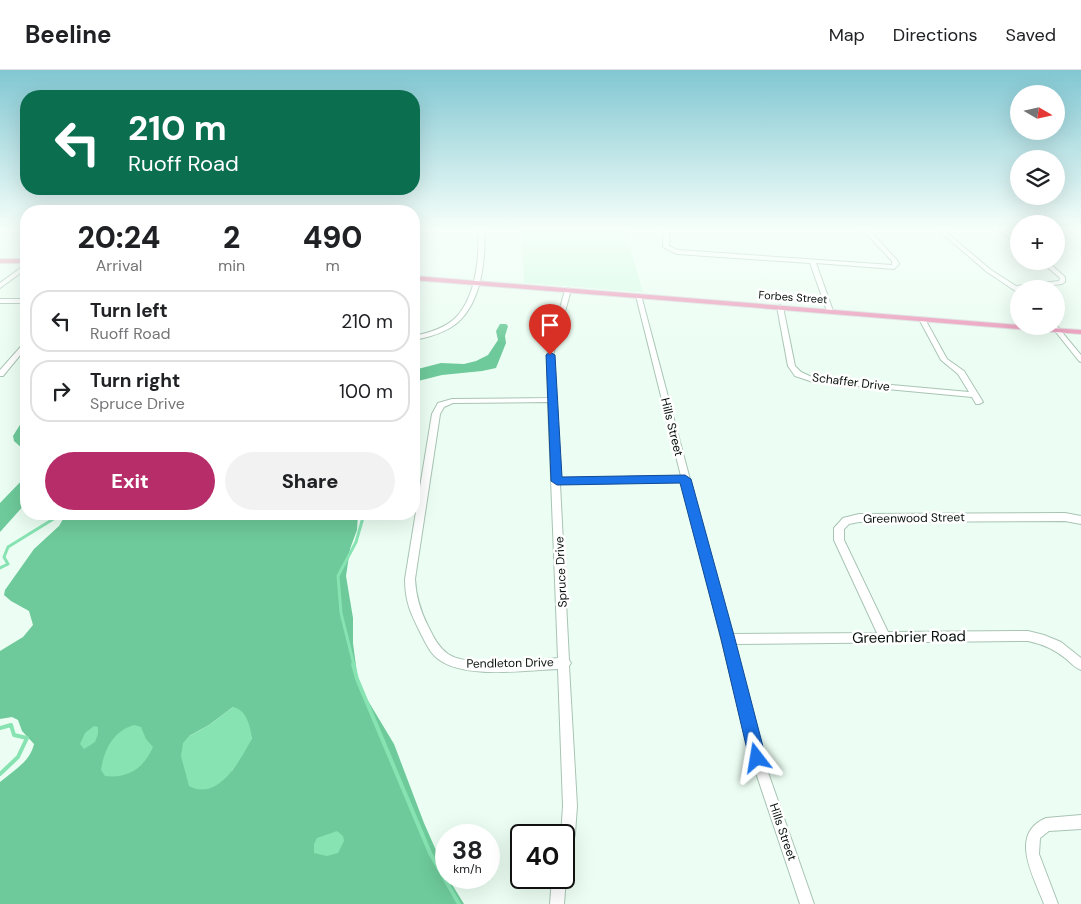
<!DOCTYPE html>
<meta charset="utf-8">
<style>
body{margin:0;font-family:"DM Sans",sans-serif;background:#f2f2f2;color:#202124;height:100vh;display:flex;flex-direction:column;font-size:19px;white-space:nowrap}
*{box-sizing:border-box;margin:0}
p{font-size:16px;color:#757577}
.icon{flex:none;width:28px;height:28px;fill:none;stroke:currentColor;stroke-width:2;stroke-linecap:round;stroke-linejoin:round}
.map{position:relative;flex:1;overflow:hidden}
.sheet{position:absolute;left:20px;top:135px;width:400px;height:315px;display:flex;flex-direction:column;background:#fff;border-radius:20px;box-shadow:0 5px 20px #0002}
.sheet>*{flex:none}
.guide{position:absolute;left:20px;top:20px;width:400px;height:105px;border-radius:20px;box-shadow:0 5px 20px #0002;background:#0b6e4f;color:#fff;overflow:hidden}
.needle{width:32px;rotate:99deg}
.controls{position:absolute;left:1010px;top:15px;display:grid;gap:10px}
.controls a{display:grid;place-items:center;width:55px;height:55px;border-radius:50%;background:#fff;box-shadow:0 5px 20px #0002;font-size:25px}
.speed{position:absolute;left:435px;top:754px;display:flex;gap:10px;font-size:25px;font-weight:700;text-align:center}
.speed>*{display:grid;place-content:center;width:65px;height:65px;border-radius:50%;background:#fff;box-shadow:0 5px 20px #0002;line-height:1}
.speed small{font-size:12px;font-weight:400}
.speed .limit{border:2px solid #111;border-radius:8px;background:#fff;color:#111}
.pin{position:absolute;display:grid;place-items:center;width:42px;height:42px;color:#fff;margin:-51px -21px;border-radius:50% 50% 50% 0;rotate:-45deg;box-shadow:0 0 5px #0007}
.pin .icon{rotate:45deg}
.me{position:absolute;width:55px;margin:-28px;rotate:346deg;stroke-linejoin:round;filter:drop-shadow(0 0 4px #0008)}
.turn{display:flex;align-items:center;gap:18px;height:105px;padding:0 25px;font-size:22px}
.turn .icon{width:65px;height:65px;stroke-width:2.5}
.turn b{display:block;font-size:35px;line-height:42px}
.eta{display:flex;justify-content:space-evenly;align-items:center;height:85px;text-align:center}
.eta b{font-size:30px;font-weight:800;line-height:35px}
.cta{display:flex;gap:10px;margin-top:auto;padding:10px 25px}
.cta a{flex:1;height:58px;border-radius:30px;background:#b72d6a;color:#fff;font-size:20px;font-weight:800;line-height:58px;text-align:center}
.cta a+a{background:#f2f2f2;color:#202124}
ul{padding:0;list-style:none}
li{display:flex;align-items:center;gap:15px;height:62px;margin:0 10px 8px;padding:0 15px;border:2px solid #e0e0e0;border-radius:20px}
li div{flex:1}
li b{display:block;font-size:19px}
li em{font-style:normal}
header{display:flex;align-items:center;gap:30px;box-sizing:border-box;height:70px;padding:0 25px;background:#fff;border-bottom:1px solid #e0e0e0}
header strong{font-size:24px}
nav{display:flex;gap:28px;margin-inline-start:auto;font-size:18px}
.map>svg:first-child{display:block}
.built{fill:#d6fbe5}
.forest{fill:#6eca9a;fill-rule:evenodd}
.water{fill:#87e3b2}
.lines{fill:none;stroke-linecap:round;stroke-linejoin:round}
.stream-far1{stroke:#87e3b2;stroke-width:3}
.stream{stroke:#87e3b2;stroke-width:4}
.minor-casing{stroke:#a8c4b4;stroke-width:2}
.major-casing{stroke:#dcdddd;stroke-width:2}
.minor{fill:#fff;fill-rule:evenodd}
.major{fill:#ec9bbb;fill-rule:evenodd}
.route{fill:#1a73e8;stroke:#114b97}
.labels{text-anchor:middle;stroke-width:5;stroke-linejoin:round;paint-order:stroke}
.far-street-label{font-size:11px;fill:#050e09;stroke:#fff}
.street-label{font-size:12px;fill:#050e09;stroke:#fff}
.near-street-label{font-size:15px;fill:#050e09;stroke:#fff}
</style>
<header>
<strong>Beeline</strong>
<nav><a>Map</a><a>Directions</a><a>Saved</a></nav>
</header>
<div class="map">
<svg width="1081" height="834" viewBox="0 0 1081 834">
<rect width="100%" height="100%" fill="#ecfef3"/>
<path class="built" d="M 522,158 L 624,158 L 643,222 L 524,213 Z"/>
<path class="forest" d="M 500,254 L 506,254 L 508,256 L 505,266 L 506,273 L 496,298 L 482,301 L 442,305 L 414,312 L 414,300 L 441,293 L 464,294 L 476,291 L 488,285 L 498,270 L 496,261 Z
M 26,345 L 26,397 L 23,393 L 24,380 L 14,371 L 13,366 Z
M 26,406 L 26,433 L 0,462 L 0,433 Z
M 66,444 L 358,444 L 357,460 L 350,479 L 346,506 L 353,548 L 353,573 L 358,611 L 364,624 L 394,674 L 424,753 L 446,803 L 446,808 L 448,808 L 464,834 L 0,834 L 0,712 C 13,701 30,692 34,674 L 22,661 L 18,650 L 12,647 L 0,649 L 0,581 L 23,567 L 33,555 L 29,541 L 11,531 L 4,525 L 5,520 L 34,479 L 59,456 ZM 233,637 L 252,668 L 232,701 L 189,666 L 209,655 Z"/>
<path class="water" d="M 233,637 C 247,640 250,656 252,668 C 241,689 219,732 189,716 L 181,686 L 183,673 L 189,666 L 209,655 Z
M 134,655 L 141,657 L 146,669 L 153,677 C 144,698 128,709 105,706 L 101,700 C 104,680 113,661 134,655 Z
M 94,656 L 98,657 L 98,664 L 95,672 L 84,679 L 80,674 L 85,663 Z
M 337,761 L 343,766 L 344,771 L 338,783 L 327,786 L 314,783 L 314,774 L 317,768 Z"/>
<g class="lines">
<path class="stream-far1" d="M 0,498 L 8,494 L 4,487 L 8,477 L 55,448 L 54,444
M 354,595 L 341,543 L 338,506 L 356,472 L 364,444"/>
<path class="stream" d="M 353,594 L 357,609 L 430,783 L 459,834
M 0,658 L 11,655 L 14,665 L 27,668 L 18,687 L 0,704"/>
<g class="minor-casing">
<path id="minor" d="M 478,158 L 484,158 C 486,188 482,232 457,253 C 445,263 429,267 414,270 L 414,266 C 428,263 442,259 453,250 C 476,230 480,187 478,158 Z
M 664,158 L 670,158 L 669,176 L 678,180 L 892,195 L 892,191 L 861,158 L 867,158 L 897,190 L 899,194 L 894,199 L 816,193 L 833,241 L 830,243 L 827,241 L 810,193 L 677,184 L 663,177 Z
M 936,158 L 941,158 L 991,200 L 1016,216 L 1059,211 L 1060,208 L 1040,191 L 1047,191 L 1065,207 L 1065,212 L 1062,214 L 1019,219 L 1019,223 L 1017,222 L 987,202 Z
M 997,158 L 1002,158 L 1019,170 L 1019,175 Z
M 26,194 L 26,199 L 0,218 L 0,213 Z
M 568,218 L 571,220 L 553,285 L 560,408 L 681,406 L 636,226 L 641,225 L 731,564 L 877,563 L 834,470 L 834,458 L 843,448 L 859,444 L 1065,443 L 1081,446 L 1081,454 L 1065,451 L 859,452 L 849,454 L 844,459 L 844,470 L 888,562 L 1028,561 L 1044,565 L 1061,572 L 1081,588 L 1081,600 C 1075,598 1070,592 1065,588 C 1054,579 1042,574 1028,571 L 733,574 L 763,688 L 814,834 L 800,834 L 751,688 L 682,412 L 560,414 L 569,590 L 571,593 L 569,596 L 577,736 L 575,764 L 569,791 L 564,793 L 564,765 L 561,765 L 563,736 L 558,599 C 527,600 468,609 441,591 C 431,585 426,574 421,564 C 411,544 405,532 405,509 L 432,344 L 438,333 L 452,329 L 548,328 L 547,285 L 565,220 ZM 548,332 L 558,588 C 532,590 469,598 448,584 C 438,577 433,566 428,556 C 420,540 416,527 415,509 L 440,344 L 444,337 L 453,333 Z
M 0,229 L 26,229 L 26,233 L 0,233 Z
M 780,235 L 783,237 L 795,296 L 801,302 L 814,308 L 969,322 L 958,304 L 941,290 L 919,249 L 922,247 L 925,249 L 947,289 L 964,301 L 983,332 L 979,334 L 976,334 L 972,327 L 813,312 L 795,306 L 788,296 L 777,237 Z
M 1056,255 L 1081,285 L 1081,292 L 1079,291 L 1051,256 L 1056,256 Z
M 26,272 L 26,278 L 3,306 L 0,306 L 0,300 L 24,273 Z
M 1081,745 L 1081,759 L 1049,761 L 1040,768 L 1039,784 L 1058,834 L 1044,834 C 1034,807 1008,764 1046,748 Z
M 564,803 L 566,808 L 564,834 L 550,834 L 552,808 L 564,808 Z"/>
</g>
<g class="major-casing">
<path id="major" d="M 0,189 L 26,189 L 26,193 L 0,193 Z
M 414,206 L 1019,255 L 1019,256 L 1081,260 L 1081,264 L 414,210 Z"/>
</g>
<use href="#minor" class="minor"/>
<use href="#major" class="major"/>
</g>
<linearGradient id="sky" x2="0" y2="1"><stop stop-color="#81c7d2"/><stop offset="0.58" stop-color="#f6fffa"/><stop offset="1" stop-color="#f6fffa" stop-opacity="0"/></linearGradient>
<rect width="1081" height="274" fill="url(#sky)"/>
<path class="route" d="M 550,282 L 555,285 L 562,407 L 685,405 L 691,409 L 735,569 L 766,688 L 763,693 L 757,696 L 752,693 L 749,688 L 721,569 L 680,413 L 557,415 L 551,411 L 546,285 Z"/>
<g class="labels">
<g class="far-street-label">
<text transform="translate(793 227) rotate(4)" y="4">Forbes Street</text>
</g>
<g class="street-label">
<text transform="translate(851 312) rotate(7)" y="4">Schaffer Drive</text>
<text transform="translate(672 357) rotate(76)" y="4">Hills Street</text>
<text transform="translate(914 448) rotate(-1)" y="4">Greenwood Street</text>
<text transform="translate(561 502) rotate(-93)" y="4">Spruce Drive</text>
<text transform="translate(510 593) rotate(-1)" y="4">Pendleton Drive</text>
<text transform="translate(783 762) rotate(71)" y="4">Hills Street</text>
</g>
<g class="near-street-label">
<text transform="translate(909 567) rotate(-1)" y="5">Greenbrier Road</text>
</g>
</g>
</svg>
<div class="controls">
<a><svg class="needle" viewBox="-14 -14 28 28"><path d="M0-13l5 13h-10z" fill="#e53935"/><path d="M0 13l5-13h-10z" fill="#757577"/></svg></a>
<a><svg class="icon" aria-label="layers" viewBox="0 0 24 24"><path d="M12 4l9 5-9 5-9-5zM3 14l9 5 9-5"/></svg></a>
<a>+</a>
<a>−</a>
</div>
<div class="speed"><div>38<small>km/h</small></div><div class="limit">40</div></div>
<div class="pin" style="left:550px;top:285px;background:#d93025"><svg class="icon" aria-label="arrive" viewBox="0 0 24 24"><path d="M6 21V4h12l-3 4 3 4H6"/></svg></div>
<svg class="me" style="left:757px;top:688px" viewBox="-20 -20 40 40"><path d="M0-17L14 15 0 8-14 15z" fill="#1a73e8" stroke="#fff" stroke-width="4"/></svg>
<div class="guide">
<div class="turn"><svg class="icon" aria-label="left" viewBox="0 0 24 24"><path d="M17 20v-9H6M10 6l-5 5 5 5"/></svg><div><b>210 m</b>Ruoff Road</div></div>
</div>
<section class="sheet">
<div class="eta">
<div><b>20:24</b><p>Arrival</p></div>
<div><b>2</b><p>min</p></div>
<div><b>490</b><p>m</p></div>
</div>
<ul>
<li><svg class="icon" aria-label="left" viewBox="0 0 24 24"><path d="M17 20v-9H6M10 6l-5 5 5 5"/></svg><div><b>Turn left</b><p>Ruoff Road</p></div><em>210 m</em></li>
<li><svg class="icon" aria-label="right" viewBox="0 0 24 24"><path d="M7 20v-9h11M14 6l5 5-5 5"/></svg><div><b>Turn right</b><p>Spruce Drive</p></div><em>100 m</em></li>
</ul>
<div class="cta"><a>Exit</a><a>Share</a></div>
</section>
</div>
